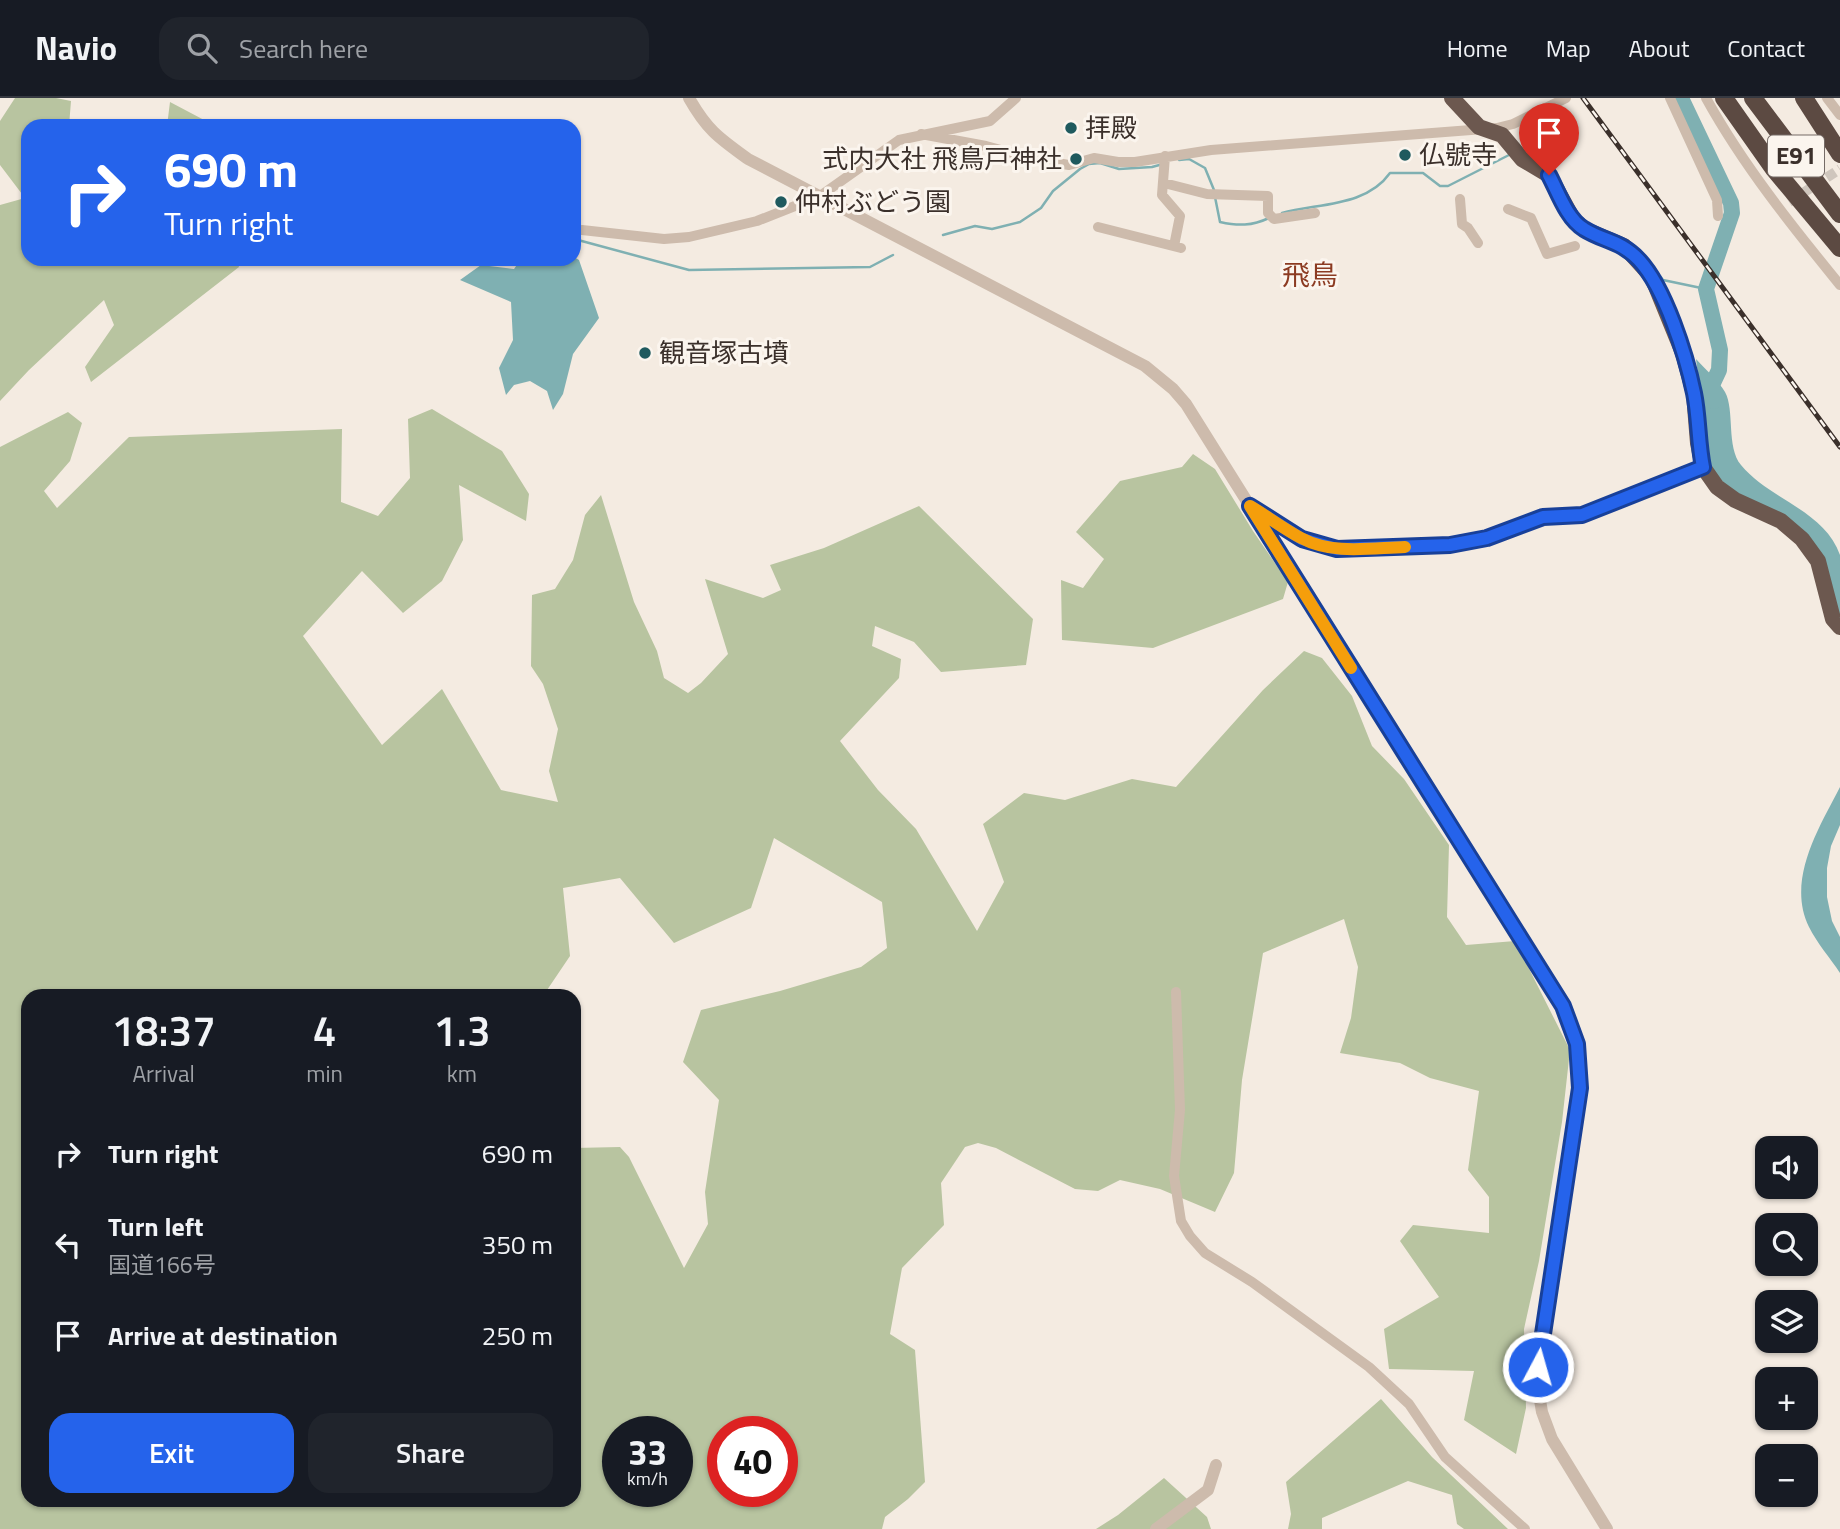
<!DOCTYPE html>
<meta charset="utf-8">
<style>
body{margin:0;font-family:"Titillium Web","Noto Sans JP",sans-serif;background:#20242c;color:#f1f3f6;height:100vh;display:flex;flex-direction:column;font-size:26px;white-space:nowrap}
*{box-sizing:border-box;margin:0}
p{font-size:23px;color:#9ea1a6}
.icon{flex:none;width:38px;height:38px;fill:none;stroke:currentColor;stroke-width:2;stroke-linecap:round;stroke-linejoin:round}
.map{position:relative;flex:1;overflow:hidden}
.side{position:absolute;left:21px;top:891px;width:560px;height:518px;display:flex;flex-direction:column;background:#171b24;border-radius:21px;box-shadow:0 2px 5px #0004}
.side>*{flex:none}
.hud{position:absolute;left:21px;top:21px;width:560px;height:147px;border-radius:21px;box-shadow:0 2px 5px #0004;background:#2563eb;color:#fff;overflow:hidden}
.controls{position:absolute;left:1755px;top:1038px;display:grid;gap:14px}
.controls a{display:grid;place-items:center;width:63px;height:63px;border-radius:14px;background:#171b24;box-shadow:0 2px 5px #0004;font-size:35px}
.speed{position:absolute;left:602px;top:1318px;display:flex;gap:14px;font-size:35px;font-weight:700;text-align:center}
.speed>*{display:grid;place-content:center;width:91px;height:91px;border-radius:50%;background:#171b24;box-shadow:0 2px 5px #0004;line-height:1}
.speed small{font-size:18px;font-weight:400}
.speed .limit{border:10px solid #d22;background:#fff;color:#111}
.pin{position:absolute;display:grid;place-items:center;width:60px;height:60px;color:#fff;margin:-72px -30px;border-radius:50% 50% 50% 0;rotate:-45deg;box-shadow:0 0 7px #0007}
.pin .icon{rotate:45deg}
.me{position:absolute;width:77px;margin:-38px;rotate:6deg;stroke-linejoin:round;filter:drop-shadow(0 0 5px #0008)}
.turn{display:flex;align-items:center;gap:24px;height:147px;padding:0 28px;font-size:32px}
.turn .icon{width:91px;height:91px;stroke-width:2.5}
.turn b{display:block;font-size:49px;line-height:60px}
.eta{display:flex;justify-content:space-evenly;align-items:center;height:119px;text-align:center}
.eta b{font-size:42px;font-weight:600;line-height:49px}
.button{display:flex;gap:14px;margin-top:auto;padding:14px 28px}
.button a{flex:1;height:80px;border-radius:21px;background:#2563eb;color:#fff;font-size:28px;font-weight:600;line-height:80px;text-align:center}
.button a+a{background:#20242c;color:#f1f3f6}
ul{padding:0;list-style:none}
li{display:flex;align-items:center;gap:21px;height:91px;padding:0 28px}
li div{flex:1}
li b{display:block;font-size:26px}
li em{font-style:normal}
header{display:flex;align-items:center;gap:42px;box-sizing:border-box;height:98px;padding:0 35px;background:#171b24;border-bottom:2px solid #363941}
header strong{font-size:33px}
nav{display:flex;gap:38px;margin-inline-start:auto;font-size:24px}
.search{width:490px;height:63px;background:#20242c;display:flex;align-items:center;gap:18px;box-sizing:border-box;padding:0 24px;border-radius:21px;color:#9ea1a6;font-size:26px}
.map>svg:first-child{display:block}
.green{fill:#b8c4a0;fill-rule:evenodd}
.water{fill:#7fb0b2}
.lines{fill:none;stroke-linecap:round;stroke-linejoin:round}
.stream{stroke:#7fb0b2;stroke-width:2.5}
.river{stroke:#7fb0b2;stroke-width:16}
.minor-tunnel{stroke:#cfc6bd;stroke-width:10;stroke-dasharray:10 5;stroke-linecap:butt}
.minor{stroke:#cdbbac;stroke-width:10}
.tertiary{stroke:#cdbbac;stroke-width:12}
.trunk{stroke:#6c584f;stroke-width:16}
.motorway{stroke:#5c4a42;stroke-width:18}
.rail-casing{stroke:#3b302b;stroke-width:5}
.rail{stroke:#fbf5ee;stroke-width:2.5;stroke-dasharray:8;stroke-linecap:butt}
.route-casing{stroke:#184099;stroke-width:18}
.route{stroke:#2563eb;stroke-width:12}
.slow{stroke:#f59e0b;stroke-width:12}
.poi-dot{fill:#1f5a5e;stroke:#fbf5ee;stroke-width:2.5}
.labels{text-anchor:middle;stroke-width:6;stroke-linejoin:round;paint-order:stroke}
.shield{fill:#fbf5ee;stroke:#756b66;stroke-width:2}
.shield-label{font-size:24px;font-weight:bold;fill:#3b302b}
.poi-label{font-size:26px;fill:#3b302b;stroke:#fbf5ee;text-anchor:start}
.neighbourhood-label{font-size:28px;fill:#8c3b22;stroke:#fbf5ee}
</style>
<header>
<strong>Navio</strong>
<div class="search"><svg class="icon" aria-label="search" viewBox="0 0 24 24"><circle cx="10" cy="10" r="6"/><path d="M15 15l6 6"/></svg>Search here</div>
<nav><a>Home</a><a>Map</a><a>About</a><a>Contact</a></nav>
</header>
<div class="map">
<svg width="1840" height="1431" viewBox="0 0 1840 1431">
<rect width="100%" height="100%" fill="#f4ebe1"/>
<path class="green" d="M 15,0 L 56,0 L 71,3 L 69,28 L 28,28 L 28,161 L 237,161 L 239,169 L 91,284 L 85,269 L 114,227 L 104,202 L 29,272 L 0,303 L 0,107 L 25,100 L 0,67 L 0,23 Z
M 170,4 L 206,23 L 207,28 L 167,28 Z
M 432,311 L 502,353 L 529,396 L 526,423 L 459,387 L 463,442 L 442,483 L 403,515 L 362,473 L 303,538 L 382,647 L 442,591 L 501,692 L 558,704 L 549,673 L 558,631 L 543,586 L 531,568 L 532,497 L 555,491 L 573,462 L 585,417 L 601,397 L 634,504 L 657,553 L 664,580 L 688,595 L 701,585 L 728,556 L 705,481 L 763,500 L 781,492 L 770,467 L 824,450 L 919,408 L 1033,521 L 1026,567 L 941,574 L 914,544 L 875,528 L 872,548 L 901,561 L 899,580 L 840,643 L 878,692 L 916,731 L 977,833 L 1004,784 L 983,726 L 1024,695 L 1065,702 L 1132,681 L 1176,689 L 1263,592 L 1304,553 L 1322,560 L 1352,598 L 1372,648 L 1404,681 L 1449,747 L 1447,819 L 1466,847 L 1515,843 L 1570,952 L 1562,1024 L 1539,1163 L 1524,1231 L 1526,1310 L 1516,1356 L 1464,1322 L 1474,1273 L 1389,1271 L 1384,1231 L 1439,1199 L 1400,1143 L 1413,1127 L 1489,1135 L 1489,1099 L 1468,1072 L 1479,993 L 1430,980 L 1400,965 L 1340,955 L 1351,920 L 1358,869 L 1344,821 L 1263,855 L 1242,982 L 1234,1075 L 1215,1114 L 1160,1091 L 1120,1082 L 1098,1093 L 1075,1091 L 996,1050 L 978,1045 L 965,1049 L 941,1085 L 944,1127 L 902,1170 L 890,1236 L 915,1252 L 925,1384 L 908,1401 L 885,1419 L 882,1431 L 0,1431 L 0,349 L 68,314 L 82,325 L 70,363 L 44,393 L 57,410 L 129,339 L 342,331 L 341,404 L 378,418 L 410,380 L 408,321 ZM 774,740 L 882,804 L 887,850 L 861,869 L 780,893 L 701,912 L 683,964 L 719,1002 L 705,1094 L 708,1126 L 684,1170 L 629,1059 L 620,1049 L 574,1050 L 574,1402 L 28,1402 L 28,898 L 543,898 L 570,858 L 563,790 L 620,780 L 674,845 L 751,810 ZM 618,1334 L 677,1334 L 677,1393 L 618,1393 ZM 723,1334 L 782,1334 L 782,1393 L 723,1393 Z
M 1193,356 L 1215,371 L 1253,433 L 1288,484 L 1283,501 L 1153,550 L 1062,542 L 1061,482 L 1083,490 L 1104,461 L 1076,434 L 1120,383 L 1182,369 Z
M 1381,1301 L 1432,1359 L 1508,1431 L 1464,1431 L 1457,1426 L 1452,1397 L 1408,1383 L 1322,1420 L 1322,1431 L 1288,1431 L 1291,1416 L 1286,1384 Z
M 1164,1380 L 1207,1419 L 1211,1431 L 1096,1431 L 1118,1417 Z"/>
<path class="water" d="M 574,159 L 579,162 L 599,220 L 573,256 L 563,296 L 553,312 L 547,293 L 530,283 L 514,287 L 506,297 L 499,270 L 513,242 L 511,204 L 460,182 L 481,167 L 514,171 L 521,161 L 574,161 Z
M 1696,261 C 1705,271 1718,282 1725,294 C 1735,312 1726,349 1741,367 C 1770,402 1824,412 1840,457 L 1840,526 L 1821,459 L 1730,392 L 1709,368 Z
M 1840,689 L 1840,727 L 1831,748 L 1827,770 L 1827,799 L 1832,823 L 1840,839 L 1840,875 C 1830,860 1817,845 1809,829 C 1786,782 1819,730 1840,689 Z"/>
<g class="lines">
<path class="stream" d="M 1179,62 L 1189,61 L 1205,70 L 1214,92
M 1215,99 L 1220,124 C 1238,128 1252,128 1269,120
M 1282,115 C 1318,105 1366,109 1390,75 L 1423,75 L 1440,88 L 1448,88 L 1509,57
M 943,137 L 975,128 L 992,131 L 1020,124 L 1041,110 L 1053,93 L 1080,71 L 1089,66 L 1100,65 L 1119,71 L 1152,69 L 1163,66
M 574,144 L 578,142 L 689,172 L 870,169 L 893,157
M 1660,178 L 1663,182 L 1706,191"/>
<path class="river" d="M 1681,0 L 1731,105 L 1732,115 L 1706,191 L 1720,252 L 1719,272 L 1712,287 L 1714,303"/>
<path class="minor-tunnel" d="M 1789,104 L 1840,71"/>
<path class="minor" d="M 1670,0 L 1717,102 L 1718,118
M 1706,0 C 1743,67 1792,128 1840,187
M 1827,0 L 1840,17
M 921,36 L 986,48 L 1038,62 L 1069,67 L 1094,60 L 1118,64 L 1135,64 L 1211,52 L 1497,30 L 1513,26 L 1566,0
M 1165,58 L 1162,97 L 1180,118 L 1174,148
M 1164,85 L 1207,96 L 1268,98 L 1268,115 L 1274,121 L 1315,115
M 1460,101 L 1462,126 L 1468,130 L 1478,145
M 1508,111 L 1531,120 L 1547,156 L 1575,148
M 1098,129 L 1181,150
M 582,132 L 664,141 L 689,139 L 757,123 L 820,98 L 899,42 L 990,23 L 1016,0
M 1176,894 L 1180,1012 L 1174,1078 L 1181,1123 L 1190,1138 L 1205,1155 L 1252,1184 L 1369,1269 L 1409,1306 L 1445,1359 L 1525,1431"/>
<path class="tertiary" d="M 689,0 C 707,32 719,40 748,61 L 1145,268 L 1173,291 L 1186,306 L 1563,908 L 1577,946 L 1580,990 L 1541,1242 L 1538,1290 L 1542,1314 L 1552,1341 L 1607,1431
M 1255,411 L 1302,441 L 1337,451 L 1450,447 L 1487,440 L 1543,419 L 1582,417 L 1703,369
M 1156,1431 L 1208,1392 L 1216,1367"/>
<path class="trunk" d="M 1452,0 L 1479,29 L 1502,37 L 1522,61 L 1549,77 L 1573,121 L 1584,131 L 1624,148 L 1652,179 L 1683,255 L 1694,296 L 1698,345 L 1703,369 L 1717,389 L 1735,402 L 1781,423 L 1802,441 L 1818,463 L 1833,521 L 1840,529"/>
<path class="motorway" d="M 1724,0 L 1774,71 L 1840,150
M 1753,0 L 1840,116
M 1804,0 L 1840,56"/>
<g class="rail-casing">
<path id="rail" d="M 1583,0 L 1840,349"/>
</g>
<use href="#rail" class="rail"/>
</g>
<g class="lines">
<g class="route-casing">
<path id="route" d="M 1538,1269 L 1580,990 L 1577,946 L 1563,908 L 1250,408 L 1302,441 L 1337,451 L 1450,447 L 1487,440 L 1543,419 L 1582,417 L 1703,369 C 1698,345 1699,319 1694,295 C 1686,257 1665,190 1639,162 C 1620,142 1605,144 1584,131 C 1567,121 1558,94 1549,77"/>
</g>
<use href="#route" class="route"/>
<path class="slow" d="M 1351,570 L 1250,408 C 1267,418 1284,431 1301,440 C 1333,457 1370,450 1405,449"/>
</g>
<g class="poi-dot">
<circle cx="1071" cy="30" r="7"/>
<circle cx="1405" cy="57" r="7"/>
<circle cx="1076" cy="61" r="7"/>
<circle cx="781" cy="104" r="7"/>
<circle cx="645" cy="255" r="7"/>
</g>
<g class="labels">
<rect class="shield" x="1768" y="37.5" width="56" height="41" rx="5"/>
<g class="shield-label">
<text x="1796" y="66">E91</text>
</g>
<g class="poi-label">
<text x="1085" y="39">拝殿</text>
<text x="1419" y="66">仏號寺</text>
<text x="1062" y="70" text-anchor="end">式内大社 飛鳥戸神社</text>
<text x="795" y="113">仲村ぶどう園</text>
<text x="659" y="264">観音塚古墳</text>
</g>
<g class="neighbourhood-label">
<text x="1310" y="187">飛鳥</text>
</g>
</g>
</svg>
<div class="controls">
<a><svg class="icon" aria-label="sound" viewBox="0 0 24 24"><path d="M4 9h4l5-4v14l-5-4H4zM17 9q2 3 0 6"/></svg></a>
<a><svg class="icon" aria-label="search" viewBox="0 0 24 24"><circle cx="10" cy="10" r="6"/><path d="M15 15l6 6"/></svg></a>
<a><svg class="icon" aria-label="layers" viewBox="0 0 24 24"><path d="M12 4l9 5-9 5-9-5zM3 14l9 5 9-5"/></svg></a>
<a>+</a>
<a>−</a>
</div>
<div class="speed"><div>33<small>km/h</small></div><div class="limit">40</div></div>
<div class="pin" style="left:1549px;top:77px;background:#d93025"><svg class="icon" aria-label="arrive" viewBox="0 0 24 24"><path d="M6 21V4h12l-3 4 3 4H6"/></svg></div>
<svg class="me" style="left:1538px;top:1269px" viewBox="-20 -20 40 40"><circle r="17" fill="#2563eb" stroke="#fff" stroke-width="3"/><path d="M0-11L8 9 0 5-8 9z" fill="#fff"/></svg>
<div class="hud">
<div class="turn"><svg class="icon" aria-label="right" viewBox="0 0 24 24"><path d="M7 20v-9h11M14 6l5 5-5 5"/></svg><div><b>690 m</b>Turn right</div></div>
</div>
<section class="side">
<div class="eta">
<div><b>18:37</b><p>Arrival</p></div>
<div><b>4</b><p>min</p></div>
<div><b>1.3</b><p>km</p></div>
</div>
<ul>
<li><svg class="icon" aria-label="right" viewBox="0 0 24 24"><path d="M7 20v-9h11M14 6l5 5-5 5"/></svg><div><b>Turn right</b></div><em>690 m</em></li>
<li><svg class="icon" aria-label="left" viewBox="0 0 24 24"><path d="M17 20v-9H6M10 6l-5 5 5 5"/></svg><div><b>Turn left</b><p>国道166号</p></div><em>350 m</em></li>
<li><svg class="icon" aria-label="arrive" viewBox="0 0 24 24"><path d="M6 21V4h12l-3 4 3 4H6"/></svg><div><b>Arrive at destination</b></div><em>250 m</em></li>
</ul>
<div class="button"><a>Exit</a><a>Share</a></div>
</section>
</div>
